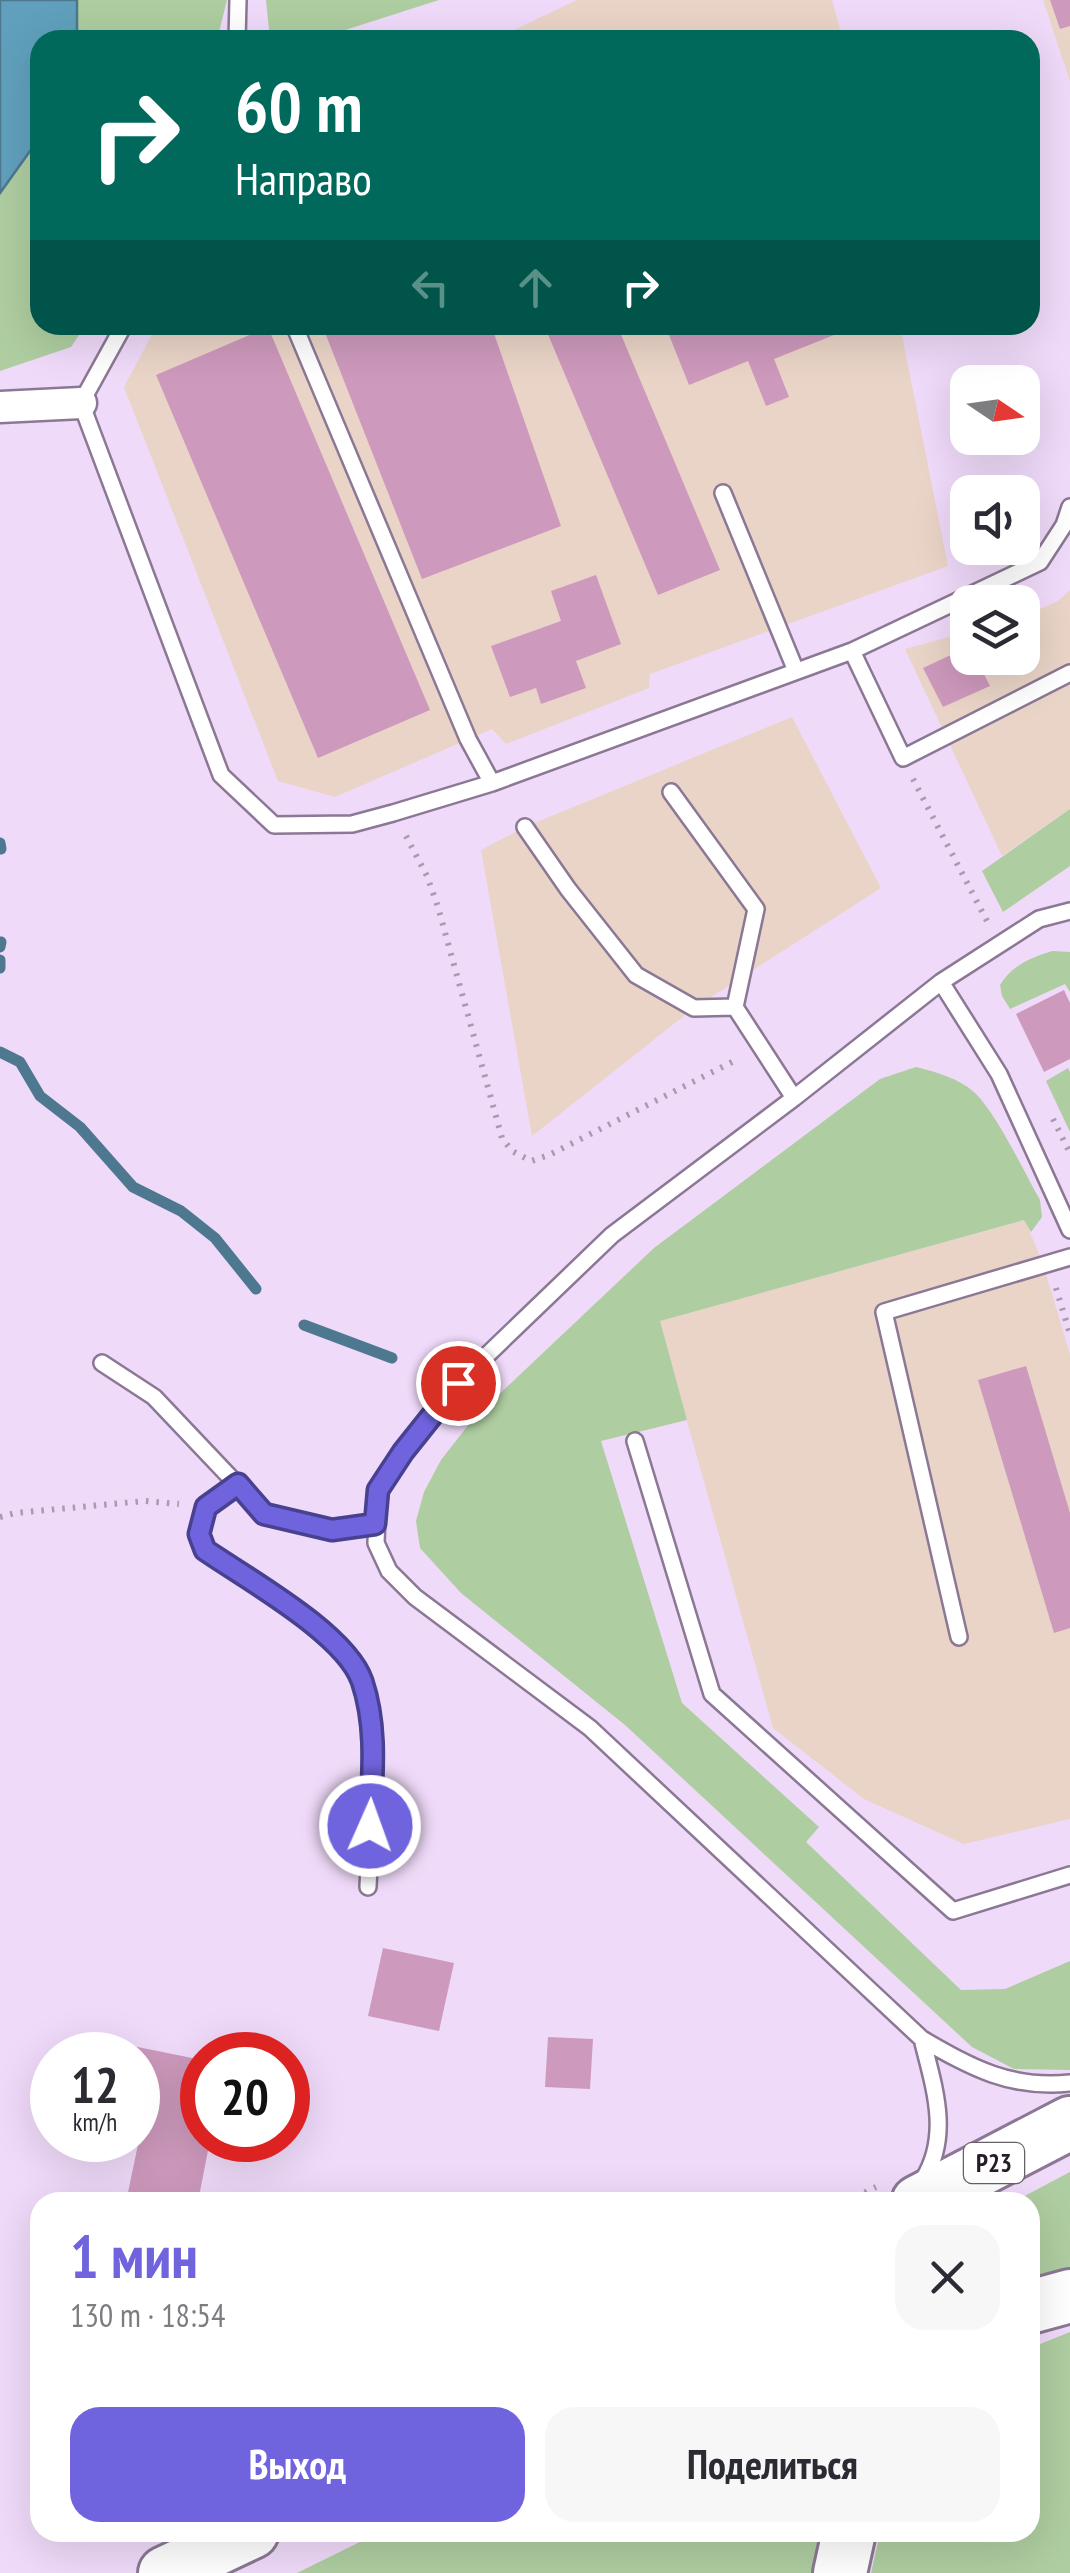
<!DOCTYPE html>
<html lang="ru">
<meta charset="utf-8">
<style>
body{margin:0;font-family:"PT Sans Narrow",sans-serif;background:#f7f7f7;color:#2b2b33;height:100vh;display:flex;flex-direction:column;font-size:38px;white-space:nowrap}
*{box-sizing:border-box;margin:0}
p{font-size:32px;color:#7c7c81}
.icon{flex:none;width:55px;height:55px;fill:none;stroke:currentColor;stroke-width:2;stroke-linecap:round;stroke-linejoin:round}
.map{position:relative;flex:1;overflow:hidden}
.side{position:absolute;left:30px;top:2192px;width:1010px;height:350px;display:flex;flex-direction:column;background:#fff;border-radius:30px;box-shadow:0 10px 40px #0002}
.side>*{flex:none}
.guide{position:absolute;left:30px;top:30px;width:1010px;height:305px;border-radius:30px;box-shadow:0 10px 40px #0002;background:#00695c;color:#fff;overflow:hidden}
.needle{width:65px;rotate:103deg}
.tools{position:absolute;left:950px;top:365px;display:grid;gap:20px}
.tools a{display:grid;place-items:center;width:90px;height:90px;border-radius:20px;background:#fff;box-shadow:0 10px 40px #0002;font-size:50px}
.speed{position:absolute;left:30px;top:2032px;display:flex;gap:20px;font-size:50px;font-weight:700;text-align:center}
.speed>*{display:grid;place-content:center;width:130px;height:130px;border-radius:50%;background:#fff;box-shadow:0 10px 40px #0002;line-height:1}
.speed small{font-size:25px;font-weight:400}
.speed .limit{border:15px solid #d22;background:#fff;color:#111}
.pin{position:absolute;display:grid;place-items:center;width:85px;height:85px;color:#fff;margin:-42px;border:5px solid #fff;border-radius:50%;box-shadow:0 2px 10px #0007}
.me{position:absolute;width:110px;margin:-55px;rotate:2deg;stroke-linejoin:round;filter:drop-shadow(0 0 8px #0008)}
.turn{display:flex;align-items:center;gap:35px;height:210px;padding:0 40px;font-size:45px}
.turn .icon{width:130px;height:130px;stroke-width:2.5}
.turn b{display:block;font-size:70px;line-height:85px}
.lanes{display:flex;align-items:center;height:95px;padding:0 40px;background:#0003;justify-content:center;gap:50px;direction:ltr}
.lanes .off{opacity:.35}
.round{display:grid;place-items:center;flex:none;width:105px;height:105px;border-radius:30px;background:#f7f7f7}
.head{display:flex;align-items:center;justify-content:space-between;height:170px;padding:0 40px}
h1{font-size:60px;font-weight:700;line-height:75px;color:#6f64de}
.cta{display:flex;gap:20px;margin-top:auto;padding:20px 40px}
.cta a{flex:1;height:115px;border-radius:30px;background:#6f64de;color:#fff;font-size:40px;font-weight:700;line-height:115px;text-align:center}
.cta a+a{background:#f7f7f7;color:#2b2b33}
.map>svg:first-child{display:block}
.industrial{fill:#ead4c7}
.green{fill:#aecda0}
.water{fill:#60a0bc;stroke:#4e788f;stroke-width:2.5}
.lines{fill:none;stroke-linecap:round;stroke-linejoin:round}
.stream{stroke:#4e788f;stroke-width:11}
.building{fill:#cd99bc}
.service-casing{stroke:#8b7894;stroke-width:20}
.minor-casing{stroke:#8b7894;stroke-width:35}
.trunk-casing{stroke:#8b7894;stroke-width:58}
.path{stroke:#aa99b1;stroke-width:6;stroke-dasharray:2.5 8;stroke-linecap:butt}
.service{stroke:#fff;stroke-width:15}
.minor{stroke:#fff;stroke-width:30}
.trunk{stroke:#fff;stroke-width:52}
.route-casing{stroke:#484190;stroke-width:25}
.route{stroke:#6f64de;stroke-width:18}
.labels{text-anchor:middle;stroke-width:8;stroke-linejoin:round;paint-order:stroke}
.shield{fill:#fff;stroke:#666068;stroke-width:2.5}
.shield-label{font-size:25px;font-weight:bold;fill:#241c27}
</style>
<div class="map">
<svg width="1070" height="2573" viewBox="0 0 1070 2573">
<rect width="100%" height="100%" fill="#efdaf9"/>
<path class="industrial" d="M 577,0 L 832,0 L 843,40 L 493,40 Z
M 1043,0 L 1070,0 L 1070,81 Z
M 157,325 L 900,325 L 948,566 L 650,674 L 649,688 L 506,744 L 492,729 L 335,797 L 278,781 L 124,387 Z
M 1070,590 L 1070,809 L 1002,856 L 905,649 L 967,632 L 968,658 L 1022,658 L 1023,617 L 1058,601 Z
M 792,717 L 881,888 L 694,1008 L 532,1136 L 481,850 L 525,827 Z
M 1025,1220 L 1043,1264 L 1070,1354 L 1070,1819 L 964,1844 L 864,1799 L 773,1728 L 659,1321 Z"/>
<path class="green" d="M 77,0 L 227,0 L 217,40 L 77,40 Z
M 266,0 L 439,0 L 314,40 L 270,40 Z
M 40,137 L 40,325 L 86,325 L 71,347 L 0,371 L 0,193 Z
M 1070,809 L 1070,866 L 1003,912 L 982,871 Z
M 1052,951 L 1070,952 L 1070,992 L 1065,984 L 1010,1009 L 1002,996 L 1000,985 C 1012,965 1031,958 1052,951 Z
M 916,1067 C 936,1072 958,1078 974,1092 C 997,1114 1023,1170 1040,1200 L 1042,1217 L 1031,1232 L 1024,1220 L 660,1321 L 687,1420 L 601,1441 L 682,1703 L 819,1827 L 806,1842 L 961,1990 L 1005,1989 L 1070,1961 L 1070,2070 L 1014,2069 L 972,2047 L 625,1725 L 461,1593 L 420,1548 L 416,1521 L 424,1492 L 441,1460 L 473,1419 L 654,1248 L 880,1079 Z
M 1068,1068 L 1070,1072 L 1070,1132 L 1046,1081 Z
M 1070,2172 L 1070,2268 L 1030,2282 L 1030,2202 L 1013,2202 Z
M 1070,2332 L 1070,2573 L 871,2573 L 880,2533 L 1030,2532 L 1030,2348 Z
M 378,2533 L 830,2533 L 823,2573 L 297,2573 Z"/>
<path class="water" d="M 0,0 L 77,0 L 77,40 L 40,40 L 40,137 L 0,193 Z"/>
<g class="lines">
<path class="stream" d="M 0,843 L 1,849
M 0,947 L 1,942
M 0,960 L 0,968
M 0,1052 L 20,1062 L 40,1096 L 80,1127 L 133,1187 L 181,1211 L 215,1238 L 256,1289
M 304,1325 L 392,1358"/>
</g>
<path class="building" d="M 1050,0 L 1070,0 L 1070,26 L 1060,29 Z
M 322,325 L 491,325 L 561,526 L 422,579 Z
M 544,325 L 617,325 L 720,570 L 658,595 Z
M 679,325 L 859,325 L 774,359 L 789,397 L 766,406 L 748,361 L 689,385 L 667,330 Z
M 268,327 L 430,710 L 318,758 L 156,375 Z
M 596,575 L 621,644 L 576,661 L 586,688 L 541,704 L 536,688 L 510,697 L 491,646 L 561,621 L 551,591 Z
M 968,647 L 968,658 L 976,658 L 990,686 L 943,707 L 923,668 Z
M 1064,990 L 1070,1003 L 1070,1059 L 1044,1072 L 1016,1014 Z
M 1026,1366 L 1070,1513 L 1070,1628 L 1054,1633 L 978,1380 Z
M 383,1948 L 454,1963 L 439,2031 L 368,2016 Z
M 548,2037 L 593,2039 L 590,2089 L 545,2087 Z
M 108,2041 L 202,2060 L 202,2140 L 210,2140 L 198,2202 L 126,2202 L 141,2130 L 138,2129 L 138,2055 L 106,2055 Z"/>
<g class="lines">
<g class="service-casing">
<path id="service" d="M 237,40 L 238,0
M 124,325 L 81,403 L 221,775 L 274,825 L 352,824 L 393,813 L 492,783 L 852,651 L 1040,562 L 1064,525 L 1070,507
M 294,325 L 468,739 L 492,783
M 723,493 L 796,671
M 852,651 L 903,758 L 1070,673
M 671,792 L 756,909 L 735,1007 L 794,1098
M 525,827 L 568,889 L 636,975 L 694,1008 L 735,1007
M 1070,911 L 1039,919 L 941,982 L 794,1098 L 612,1235 L 458,1383 L 403,1452 L 378,1490 L 376,1543 L 389,1571 L 415,1597 L 590,1728 L 922,2039 C 972,2068 1010,2089 1070,2083
M 941,982 L 999,1074 L 1070,1230
M 102,1363 L 154,1397 L 264,1513 L 332,1530 L 375,1524
M 635,1441 L 712,1694 L 953,1911 L 1070,1875
M 238,1485 L 205,1507 L 199,1534 L 205,1551 C 257,1585 326,1618 359,1674 C 385,1719 370,1834 368,1887
M 959,1637 L 884,1312 L 1070,1257
M 922,2039 C 934,2087 951,2135 923,2180"/>
</g>
<g class="minor-casing">
<path id="minor" d="M 0,407 L 81,403"/>
</g>
<g class="trunk-casing">
<path id="trunk" d="M 918,2202 L 1070,2123
M 1030,2307 L 1070,2296
M 165,2573 L 252,2532
M 840,2573 L 849,2532"/>
</g>
<path class="path" d="M 913,779 L 988,923
M 406,836 L 427,876 L 438,907 L 502,1138 L 512,1151 L 531,1161 L 549,1155 L 738,1059
M 1053,1119 L 1070,1153
M 1056,1288 L 1070,1334
M 0,1517 L 15,1513 L 145,1501 L 179,1504
M 846,2202 L 876,2187"/>
<use href="#service" class="service"/>
<use href="#minor" class="minor"/>
<use href="#trunk" class="trunk"/>
</g>
<g class="lines">
<g class="route-casing">
<path id="route" d="M 370,1826 C 372,1778 378,1728 362,1681 C 345,1633 247,1579 205,1550 L 199,1534 L 206,1507 L 238,1484 L 264,1514 L 332,1530 L 375,1524 L 378,1490 L 403,1452 L 458,1383"/>
</g>
<use href="#route" class="route"/>
</g>
<g class="labels">
<rect class="shield" x="964" y="2143" width="60" height="40" rx="8"/>
<g class="shield-label">
<text x="994" y="2172">Р23</text>
</g>
</g>
</svg>
<div class="tools">
<a><svg class="needle" viewBox="-14 -14 28 28"><path d="M0-13l5 13h-10z" fill="#e53935"/><path d="M0 13l5-13h-10z" fill="#7c7c81"/></svg></a>
<a><svg class="icon" aria-label="sound" viewBox="0 0 24 24"><path d="M4 9h4l5-4v14l-5-4H4zM17 9q2 3 0 6"/></svg></a>
<a><svg class="icon" aria-label="layers" viewBox="0 0 24 24"><path d="M12 4l9 5-9 5-9-5zM3 14l9 5 9-5"/></svg></a>
</div>
<div class="speed"><div>12<small>km/h</small></div><div class="limit">20</div></div>
<div class="pin" style="left:458px;top:1383px;background:#d93025"><svg class="icon" aria-label="arrive" viewBox="0 0 24 24"><path d="M6 21V4h12l-3 4 3 4H6"/></svg></div>
<svg class="me" style="left:370px;top:1826px" viewBox="-20 -20 40 40"><circle r="17" fill="#6f64de" stroke="#fff" stroke-width="3"/><path d="M0-11L8 9 0 5-8 9z" fill="#fff"/></svg>
<div class="guide">
<div class="turn"><svg class="icon" aria-label="right" viewBox="0 0 24 24"><path d="M7 20v-9h11M14 6l5 5-5 5"/></svg><div><b>60 m</b>Направо</div></div>
<div class="lanes"><svg class="icon off" aria-label="left" viewBox="0 0 24 24"><path d="M17 20v-9H6M10 6l-5 5 5 5"/></svg><svg class="icon off" aria-label="ahead" viewBox="0 0 24 24"><path d="M12 20V5M6 11l6-6 6 6"/></svg><svg class="icon" aria-label="right" viewBox="0 0 24 24"><path d="M7 20v-9h11M14 6l5 5-5 5"/></svg></div>
</div>
<section class="side">
<div class="head"><div><h1>1 мин</h1><p>130 m · 18:54</p></div><a class="round"><svg class="icon" aria-label="close" viewBox="0 0 24 24"><path d="M6 6l12 12M18 6L6 18"/></svg></a></div>
<div class="cta"><a>Выход</a><a>Поделиться</a></div>
</section>
</div>
